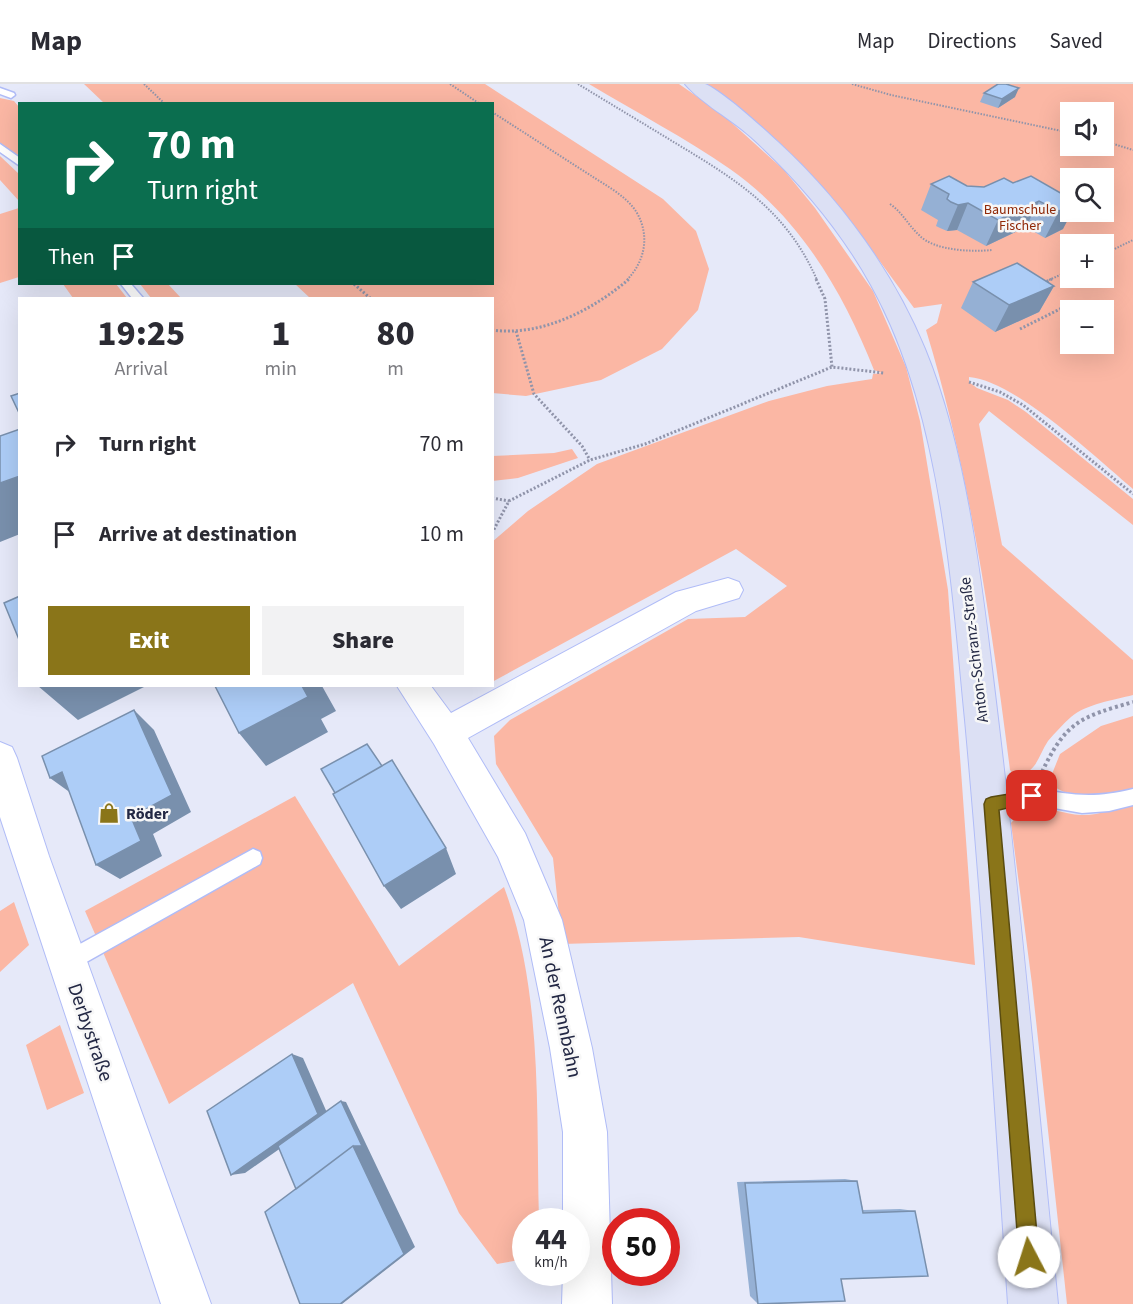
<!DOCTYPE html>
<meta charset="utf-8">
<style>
body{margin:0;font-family:"Source Sans 3",sans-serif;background:#f2f2f3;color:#2b2b33;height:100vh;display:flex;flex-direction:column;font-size:22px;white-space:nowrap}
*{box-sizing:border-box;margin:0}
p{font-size:20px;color:#7c7c81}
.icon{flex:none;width:33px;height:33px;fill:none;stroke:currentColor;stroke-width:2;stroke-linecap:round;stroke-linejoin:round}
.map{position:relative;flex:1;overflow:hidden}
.details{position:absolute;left:18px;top:213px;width:476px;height:390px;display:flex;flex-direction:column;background:#fff;border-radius:0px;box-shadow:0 6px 24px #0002}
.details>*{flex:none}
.hud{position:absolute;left:18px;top:18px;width:476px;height:183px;border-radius:0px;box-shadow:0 6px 24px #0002;background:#0b6e4f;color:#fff;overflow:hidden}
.buttons{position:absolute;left:1060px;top:18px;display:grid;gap:12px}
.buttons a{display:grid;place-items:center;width:54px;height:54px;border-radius:0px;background:#fff;box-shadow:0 6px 24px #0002;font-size:30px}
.speed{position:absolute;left:512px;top:1124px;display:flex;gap:12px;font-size:30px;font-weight:700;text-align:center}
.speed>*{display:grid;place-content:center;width:78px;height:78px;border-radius:50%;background:#fff;box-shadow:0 6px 24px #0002;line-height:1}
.speed small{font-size:15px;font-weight:400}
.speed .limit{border:9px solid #d22;background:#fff;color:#111}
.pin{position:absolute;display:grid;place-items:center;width:51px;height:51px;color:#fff;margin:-26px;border-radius:12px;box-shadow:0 3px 9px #0006}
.me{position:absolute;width:66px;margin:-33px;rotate:355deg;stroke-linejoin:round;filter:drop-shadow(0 0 4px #0008)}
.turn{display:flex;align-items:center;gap:21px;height:126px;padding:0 30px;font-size:27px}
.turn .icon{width:78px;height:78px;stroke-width:2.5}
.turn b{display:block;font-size:42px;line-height:51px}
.then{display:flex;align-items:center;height:57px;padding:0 30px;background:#0003;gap:12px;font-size:22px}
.eta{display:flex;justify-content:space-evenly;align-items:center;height:102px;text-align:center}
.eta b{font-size:36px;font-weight:800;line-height:42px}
.primary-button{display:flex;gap:12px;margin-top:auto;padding:12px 30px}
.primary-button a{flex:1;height:69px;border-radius:0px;background:#8a7519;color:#fff;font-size:24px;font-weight:800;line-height:69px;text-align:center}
.primary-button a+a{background:#f2f2f3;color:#2b2b33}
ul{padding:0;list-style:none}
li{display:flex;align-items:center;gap:18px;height:90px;padding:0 30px}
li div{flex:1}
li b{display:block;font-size:22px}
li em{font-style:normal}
header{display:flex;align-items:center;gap:36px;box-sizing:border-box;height:84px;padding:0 30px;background:#fff;border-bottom:2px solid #e1e1e2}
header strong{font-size:28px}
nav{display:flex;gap:33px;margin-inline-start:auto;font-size:21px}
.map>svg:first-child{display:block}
.green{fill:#fbb7a4;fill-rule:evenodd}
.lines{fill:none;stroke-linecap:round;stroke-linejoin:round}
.lane-casing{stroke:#b0bcf7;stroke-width:3}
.street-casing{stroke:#b0bcf7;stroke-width:2}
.secondary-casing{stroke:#b0bcf7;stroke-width:2}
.path-far2{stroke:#9094aa;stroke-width:2;stroke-dasharray:1.5 1.5;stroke-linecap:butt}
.path-far1{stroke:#9094aa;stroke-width:3;stroke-dasharray:2 2;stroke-linecap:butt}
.path{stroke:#9094aa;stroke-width:4;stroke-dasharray:3 3;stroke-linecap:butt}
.lane{fill:#fff;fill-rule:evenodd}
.street{fill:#fff;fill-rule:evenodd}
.secondary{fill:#dce0f4;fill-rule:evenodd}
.wall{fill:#95b0d4}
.shaded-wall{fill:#7990ad}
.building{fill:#adcdf7;stroke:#7990ad;stroke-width:1.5}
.route{fill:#8a7519;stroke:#5a4c10;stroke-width:1.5}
.labels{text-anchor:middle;stroke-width:5;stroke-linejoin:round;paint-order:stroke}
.far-park-label{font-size:14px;fill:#902807;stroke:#f7f7f7}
.street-label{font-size:16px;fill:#232844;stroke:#f7f7f7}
.poi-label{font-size:16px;font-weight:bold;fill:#232844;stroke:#f7f7f7;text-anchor:start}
.near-street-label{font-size:20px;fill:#232844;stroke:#f7f7f7}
</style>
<header>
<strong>Map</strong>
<nav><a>Map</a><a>Directions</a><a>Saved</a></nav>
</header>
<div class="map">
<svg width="1133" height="1220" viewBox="0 0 1133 1220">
<rect width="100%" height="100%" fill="#e6e9f9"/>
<path class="green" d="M 84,0 L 485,0 L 663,115 L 696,147 L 709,185 L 698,226 L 662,265 L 601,296 L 526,312 L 492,309 L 492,214 L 310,214 L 295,200 L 492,200 L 492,20 L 104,19 Z
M 589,0 L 679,0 L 722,30 L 784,86 L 815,124 L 873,207 L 906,283 L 920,337 L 948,506 L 975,881 L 799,853 L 562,860 L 553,774 L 496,680 L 494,652 L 510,636 L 688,535 L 745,533 L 787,502 L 736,465 L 492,598 L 492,458 L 528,427 L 597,380 L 769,317 L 827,302 L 872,295 L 873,290 L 882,289 L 874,286 C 843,208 800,134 730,85 C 685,54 636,28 589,0 Z
M 703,0 L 1133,0 L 1133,405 C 1096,374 1014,296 969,293 L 969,298 L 977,304 L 1008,316 L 1026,328 L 1133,415 L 1133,441 L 989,327 L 979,340 L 1002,461 L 1133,576 L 1133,611 C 1114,616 1086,620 1071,633 C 1063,640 1055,649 1048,657 C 1038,672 1036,692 1014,691 L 1010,686 C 991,537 970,390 926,246 L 937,239 L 942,220 L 914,224 C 873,169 834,110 783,62 C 759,39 731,19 703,0 ZM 1071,28 L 1104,28 L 1104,62 L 1071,62 ZM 1071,94 L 1104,94 L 1104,128 L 1071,128 ZM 1071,160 L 1104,160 L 1104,194 L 1071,194 ZM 1071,226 L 1104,226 L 1104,260 L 1071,260 Z
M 0,14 L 14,17 L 19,23 L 19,72 L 0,59 Z
M 0,72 L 19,90 L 19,117 L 0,96 Z
M 19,124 L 19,193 L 0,199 L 0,130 Z
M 63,200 L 116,200 L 127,214 L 73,214 Z
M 140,200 L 168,200 L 181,214 L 151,214 Z
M 572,365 L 578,374 L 518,394 L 492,397 L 492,372 L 554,369 Z
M 1133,632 L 1133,710 L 1080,716 L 1048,700 L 1060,670 L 1101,642 Z
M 295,712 L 399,882 L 504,803 C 543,908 536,1027 539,1137 L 525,1137 L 525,1175 L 497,1180 L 459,1129 L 353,899 L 169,1020 L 85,827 Z
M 1133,720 L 1133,1220 L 1067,1220 L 1032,900 L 1011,739 C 1036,712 1051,729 1081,731 C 1097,732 1117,724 1133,720 Z
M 14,818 L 29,861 L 0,888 L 0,827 Z
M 60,941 L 84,1009 L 47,1026 L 26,961 Z"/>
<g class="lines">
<g class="lane-casing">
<path id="lane" d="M 0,4 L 14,9 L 15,11 L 11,14 L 0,10 Z
M 0,60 L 20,74 L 20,82 L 0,68 Z
M 121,200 L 131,200 L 143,214 L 132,214 Z
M 1032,704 C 1072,711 1093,715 1133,705 L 1133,721 L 1109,727 L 1082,729 L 1032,720 L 991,728 L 985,726 L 982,720 L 985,714 L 991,712 Z
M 253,765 L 260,768 L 262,774 L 260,780 L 74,885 L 67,888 L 60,885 L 57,878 L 60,871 Z"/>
</g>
<g class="street-casing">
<path id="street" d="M 728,494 L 739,498 L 743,506 L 739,514 L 696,527 L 468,654 L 525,749 L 562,836 L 592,964 L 607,1048 L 612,1220 L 562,1220 L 563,1188 L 576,1188 L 576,1137 L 563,1137 L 563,1048 L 550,964 L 524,836 L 498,773 L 434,660 L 397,602 L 431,602 L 451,629 L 676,508 Z
M 0,658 L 12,663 L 17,674 L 49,772 L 211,1220 L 161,1220 L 0,733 Z"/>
</g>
<g class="secondary-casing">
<path id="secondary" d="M 685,0 C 690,0 699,0 705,0 C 721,6 764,45 778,58 C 840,115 893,187 925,265 C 969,372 983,511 997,626 C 1021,823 1038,1022 1058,1220 L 1008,1220 C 995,1025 983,830 965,636 C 951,494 941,327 871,201 C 840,145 798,96 751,53 C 731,35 701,19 685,0 Z"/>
</g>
<path class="path-far2" d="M 144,0 L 165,20
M 450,0 L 480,20
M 578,0 C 609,19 641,38 672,57 C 735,95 786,125 817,196
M 852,0 L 891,11 L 1071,49
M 492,28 C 525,49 557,70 590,91 C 605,101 627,112 637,129 C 650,152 645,177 627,196
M 1104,57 L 1133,66
M 890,120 C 903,129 908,141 919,151 C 934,167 972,168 992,166
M 1104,170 L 1133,156
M 1049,196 L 1071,186"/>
<path class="path-far1" d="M 816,195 L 825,215 L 832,283
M 1043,199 L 1052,195
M 354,200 L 370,214
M 1020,245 L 1076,217
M 492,246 C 541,253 593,226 629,195
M 516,247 L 534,310 L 582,362 L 590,376
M 969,298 L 1000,308 L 1023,321 L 1133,410
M 492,414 L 509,417
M 492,449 L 509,417 L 590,376 L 645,360 L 832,283 L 884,289"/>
<path class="path" d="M 1042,688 C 1066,637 1081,633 1133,618"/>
<use href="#lane" class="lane"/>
<use href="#street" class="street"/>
<use href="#secondary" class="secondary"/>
</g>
<path class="wall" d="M 984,9 L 1015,13 L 998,24 L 980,18 Z
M 1013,99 L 1071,115 L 1063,145 L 1045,154 L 1026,143 L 986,162 L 957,146 L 947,147 L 940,144 L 936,142 L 938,136 L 921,126 L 931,100 L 984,103 Z
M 973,198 L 1054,202 L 1039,228 L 995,248 L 961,224 Z
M 845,1095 L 857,1097 L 863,1126 L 900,1125 L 915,1127 L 841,1195 L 758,1220 L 750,1212 L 737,1098 Z"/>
<path class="shaded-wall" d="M 1019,4 L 1015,13 L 998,24 L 1002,15 Z
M 1039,117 L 1026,143 L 986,162 L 998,136 Z
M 968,119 L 957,146 L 947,147 L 958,121 Z
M 1071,121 L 1071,128 L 1072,128 L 1063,145 L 1045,154 L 1059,127 Z
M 1054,202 L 1039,228 L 995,248 L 1009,221 Z
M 20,392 L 20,450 L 0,458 L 0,399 Z
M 38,602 L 146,602 L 78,636 Z
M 302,602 L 322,602 L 336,627 L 321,635 L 328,648 L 266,682 L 239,649 Z
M 134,626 L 154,646 L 191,728 L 153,750 L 162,772 L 120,795 L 96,781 L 131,733 Z
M 62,688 L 75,712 L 50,694 Z
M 446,764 L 456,790 L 401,825 L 384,802 Z
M 292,970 L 303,974 L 328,1031 L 245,1089 L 231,1091 Z
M 341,1017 L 346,1018 L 415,1163 L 342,1220 L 340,1220 L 353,1062 Z"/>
<path class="building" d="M 998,0 L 1006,0 L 1019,4 L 1002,15 L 984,9 Z
M 949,92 L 967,102 L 984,103 L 1004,94 L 1013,99 L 1031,92 L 1071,115 L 1071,121 L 1059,127 L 1039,117 L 998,136 L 968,119 L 958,121 L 951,118 L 947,115 L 949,110 L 931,100 Z
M 1017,179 L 1054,202 L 1009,221 L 973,198 Z
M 20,309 L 20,331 L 11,312 Z
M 20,345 L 20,392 L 0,399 L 0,352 Z
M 20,512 L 20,558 L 4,519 Z
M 215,602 L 302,602 L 308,613 L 239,649 Z
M 134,626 L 172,711 L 131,733 L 141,757 L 96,781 L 62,688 L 50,694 L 42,672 Z
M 367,660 L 382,682 L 335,709 L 321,685 Z
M 392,676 L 446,764 L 384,802 L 333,710 Z
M 292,970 L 318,1030 L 231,1091 L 207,1027 Z
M 341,1017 L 362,1062 L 353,1062 L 296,1105 L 278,1062 Z
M 353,1062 L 404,1170 L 340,1220 L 300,1220 L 265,1128 Z
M 857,1097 L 863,1129 L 915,1127 L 928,1192 L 841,1195 L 845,1217 L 758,1220 L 745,1099 Z"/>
<path class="route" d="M 1032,706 L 1037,708 L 1040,712 L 1037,717 L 999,726 L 1039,1173 L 1036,1180 L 1029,1183 L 1022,1180 L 1019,1173 L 984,720 L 986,715 L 991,713 Z"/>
<defs>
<g id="shop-bare" transform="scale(1.62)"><path d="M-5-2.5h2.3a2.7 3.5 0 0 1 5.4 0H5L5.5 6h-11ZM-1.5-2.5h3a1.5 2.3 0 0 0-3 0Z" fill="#8a7519" stroke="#f7f7f7" stroke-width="2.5" paint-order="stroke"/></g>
</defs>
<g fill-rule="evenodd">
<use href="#shop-bare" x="109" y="729"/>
</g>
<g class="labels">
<g class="far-park-label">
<text x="1020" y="130">Baumschule<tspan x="1020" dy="16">Fischer</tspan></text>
</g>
<g class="street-label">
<text transform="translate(973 566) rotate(-97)" y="6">Anton-Schranz-Straße</text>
</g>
<g class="poi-label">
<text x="126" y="735">Röder</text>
</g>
<g class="near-street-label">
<text transform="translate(561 923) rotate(78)" y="7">An der Rennbahn</text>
<text transform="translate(91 948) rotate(71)" y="7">Derbystraße</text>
</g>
</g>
</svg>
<div class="buttons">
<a><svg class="icon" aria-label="sound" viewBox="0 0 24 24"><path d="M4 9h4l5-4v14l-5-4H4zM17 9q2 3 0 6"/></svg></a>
<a><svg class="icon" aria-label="search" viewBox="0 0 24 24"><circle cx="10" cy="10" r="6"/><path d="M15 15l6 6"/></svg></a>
<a>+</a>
<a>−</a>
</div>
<div class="speed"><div>44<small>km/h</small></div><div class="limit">50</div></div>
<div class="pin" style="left:1032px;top:712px;background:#d93025"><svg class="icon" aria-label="arrive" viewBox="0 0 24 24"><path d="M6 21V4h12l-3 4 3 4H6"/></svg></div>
<svg class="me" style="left:1029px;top:1173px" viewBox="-20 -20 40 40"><circle r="19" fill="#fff"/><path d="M0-13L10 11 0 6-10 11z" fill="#8a7519"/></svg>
<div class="hud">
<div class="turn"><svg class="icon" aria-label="right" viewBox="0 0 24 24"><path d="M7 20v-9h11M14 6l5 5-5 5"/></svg><div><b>70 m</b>Turn right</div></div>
<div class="then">Then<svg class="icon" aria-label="arrive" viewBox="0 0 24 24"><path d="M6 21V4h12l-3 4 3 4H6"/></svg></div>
</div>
<section class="details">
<div class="eta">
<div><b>19:25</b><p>Arrival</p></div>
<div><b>1</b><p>min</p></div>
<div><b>80</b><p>m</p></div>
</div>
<ul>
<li><svg class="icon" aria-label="right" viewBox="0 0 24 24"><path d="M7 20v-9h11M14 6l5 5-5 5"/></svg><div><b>Turn right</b></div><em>70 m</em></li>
<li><svg class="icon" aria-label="arrive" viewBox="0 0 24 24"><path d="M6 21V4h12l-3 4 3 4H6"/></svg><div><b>Arrive at destination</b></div><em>10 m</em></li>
</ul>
<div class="primary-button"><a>Exit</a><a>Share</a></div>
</section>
</div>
